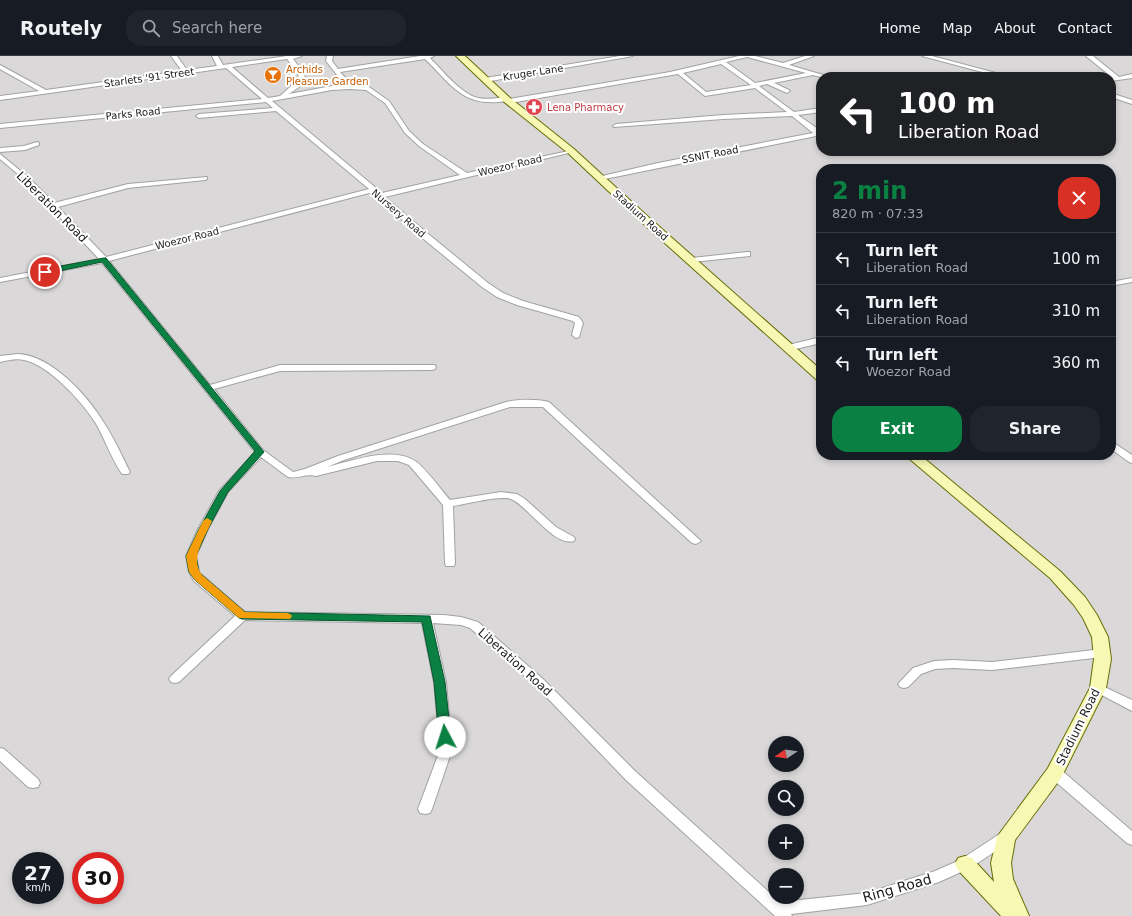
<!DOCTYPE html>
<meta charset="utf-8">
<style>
body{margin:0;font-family:"DejaVu Sans",sans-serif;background:#20242c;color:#f1f3f6;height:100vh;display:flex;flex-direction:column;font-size:15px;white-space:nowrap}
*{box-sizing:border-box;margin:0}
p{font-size:13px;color:#9ea1a6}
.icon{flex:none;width:22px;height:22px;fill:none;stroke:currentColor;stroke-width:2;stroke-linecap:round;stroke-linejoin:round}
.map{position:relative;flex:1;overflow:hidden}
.side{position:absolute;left:816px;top:108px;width:300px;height:296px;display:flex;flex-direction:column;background:#171b24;border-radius:16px;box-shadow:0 2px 6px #0003}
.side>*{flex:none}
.guide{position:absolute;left:816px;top:16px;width:300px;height:84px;border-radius:16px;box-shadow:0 2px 6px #0003;background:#202124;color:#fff;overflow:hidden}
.needle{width:26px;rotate:257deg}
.fabs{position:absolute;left:768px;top:680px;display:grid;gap:8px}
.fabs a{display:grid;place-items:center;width:36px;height:36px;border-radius:50%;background:#171b24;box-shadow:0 2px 6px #0003;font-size:20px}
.speed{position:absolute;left:12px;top:796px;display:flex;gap:8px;font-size:20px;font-weight:700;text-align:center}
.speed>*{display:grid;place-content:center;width:52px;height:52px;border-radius:50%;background:#171b24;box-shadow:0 2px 6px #0003;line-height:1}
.speed small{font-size:10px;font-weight:400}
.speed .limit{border:6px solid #d22;background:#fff;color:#111}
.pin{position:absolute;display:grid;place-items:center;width:34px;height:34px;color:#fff;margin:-17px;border:2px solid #fff;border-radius:50%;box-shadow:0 1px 4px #0007}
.me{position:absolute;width:44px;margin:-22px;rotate:355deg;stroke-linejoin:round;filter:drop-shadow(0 0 3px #0008)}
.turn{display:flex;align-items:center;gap:14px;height:84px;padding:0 16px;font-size:18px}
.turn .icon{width:52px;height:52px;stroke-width:2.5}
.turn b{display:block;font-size:28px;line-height:34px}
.round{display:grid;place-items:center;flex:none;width:42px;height:42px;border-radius:16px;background:#20242c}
.overview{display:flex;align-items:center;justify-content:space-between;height:68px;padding:0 16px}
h1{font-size:24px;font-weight:600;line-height:30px;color:#0b8043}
.primary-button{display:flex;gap:8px;margin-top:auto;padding:8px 16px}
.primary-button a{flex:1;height:46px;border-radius:16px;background:#0b8043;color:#fff;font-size:16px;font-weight:600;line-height:46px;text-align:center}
.primary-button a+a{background:#20242c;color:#f1f3f6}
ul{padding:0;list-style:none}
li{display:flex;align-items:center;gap:12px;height:52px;padding:0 16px;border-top:1px solid #363941}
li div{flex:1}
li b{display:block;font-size:15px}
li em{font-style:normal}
header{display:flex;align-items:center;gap:24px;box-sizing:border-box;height:56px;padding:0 20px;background:#171b24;border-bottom:1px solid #363941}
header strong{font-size:19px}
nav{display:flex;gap:22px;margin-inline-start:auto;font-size:14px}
.search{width:280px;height:36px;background:#20242c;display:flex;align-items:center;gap:10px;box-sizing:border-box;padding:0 14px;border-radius:16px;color:#9ea1a6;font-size:15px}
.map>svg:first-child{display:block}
.residential{fill:#dad8d8;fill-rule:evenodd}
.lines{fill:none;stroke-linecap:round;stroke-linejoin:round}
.minor-casing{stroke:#a2a2a2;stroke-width:2}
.secondary-casing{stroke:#686f06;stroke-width:2}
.minor{fill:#fff;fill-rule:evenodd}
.secondary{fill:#f7f8b4;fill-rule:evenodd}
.route{fill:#0b8043;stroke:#07532c}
.slow{fill:#f59e0b}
.labels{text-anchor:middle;stroke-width:4;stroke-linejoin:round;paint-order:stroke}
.far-food-label{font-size:10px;fill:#c56008;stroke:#fff;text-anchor:start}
.far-street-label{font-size:10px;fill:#1b1b1b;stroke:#fff}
.far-health-label{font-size:10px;fill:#be3a42;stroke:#fff;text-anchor:start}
.street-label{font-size:12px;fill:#1b1b1b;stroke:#fff}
.near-street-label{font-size:14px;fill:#1b1b1b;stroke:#fff}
</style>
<header>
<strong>Routely</strong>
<div class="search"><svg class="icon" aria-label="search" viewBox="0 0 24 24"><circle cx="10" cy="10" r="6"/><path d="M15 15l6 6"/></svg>Search here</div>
<nav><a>Home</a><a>Map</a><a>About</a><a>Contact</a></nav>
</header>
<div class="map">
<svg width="1132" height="860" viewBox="0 0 1132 860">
<rect width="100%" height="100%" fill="#ede8e1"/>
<path class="residential" d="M 0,0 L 1132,0 L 1132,860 L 0,860 ZM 821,21 L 1111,21 L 1111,95 L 821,95 ZM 821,113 L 1111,113 L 1111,399 L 821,399 ZM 775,687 L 797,687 L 797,709 L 775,709 ZM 775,731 L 797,731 L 797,753 L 775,753 ZM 775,775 L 797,775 L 797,797 L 775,797 ZM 21,805 L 55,805 L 55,839 L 21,839 ZM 81,805 L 115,805 L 115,839 L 81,839 ZM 775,819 L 797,819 L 797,841 L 775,841 Z"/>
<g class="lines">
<g class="minor-casing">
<path id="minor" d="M 171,0 L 177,0 L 187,14 L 217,10 L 212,0 L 218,0 L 223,9 L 287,0 L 302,0 L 293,3 L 304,17 L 305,23 L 299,31 L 289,38 L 332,30 L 345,29 L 326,5 L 327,0 L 333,0 L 332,5 L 338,13 L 420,0 L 434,0 L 430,2 C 442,14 461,38 478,42 C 487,44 497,42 506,41 L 509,43 L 670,16 L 739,0 L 755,0 L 783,7 L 805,0 L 814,0 L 789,9 L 830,21 L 821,21 L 813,19 L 774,27 L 789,34 L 790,35 L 787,37 L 767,28 L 759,30 L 794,56 L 821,52 L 821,56 L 798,59 L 821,75 L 821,79 L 600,124 L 597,122 L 598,121 L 658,107 L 813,77 L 792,60 L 723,63 L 614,71 L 613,70 L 616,68 L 723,59 L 787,56 L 755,32 L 705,40 L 678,18 L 510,47 L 507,45 C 463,52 453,30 425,3 L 340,16 L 352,29 L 369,31 L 389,45 L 409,75 L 423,88 L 467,117 L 573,94 L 573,96 L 385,141 L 421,172 L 488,227 L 503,237 L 523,245 L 579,261 L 583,267 L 579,281 L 576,282 L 572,279 L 575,267 L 573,265 L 517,249 L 497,241 L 482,231 L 415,176 L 373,136 L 109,205 L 210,329 L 280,309 L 435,309 L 436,311 L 435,313 L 432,314 L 280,315 L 214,333 L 263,394 L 293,416 L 305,413 L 338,400 L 506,346 C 518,343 537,343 549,346 L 701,485 L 696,488 L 692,487 L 599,403 L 543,351 L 510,351 L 344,404 L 327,411 C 351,405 392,390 415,405 C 424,410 442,435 450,444 L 501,436 L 517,438 L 525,443 L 556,471 L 574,481 L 575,483 L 574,485 C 554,491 528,450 511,443 C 501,439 466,448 453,450 L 455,507 L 454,510 L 446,510 L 445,507 L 443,449 L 409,409 L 398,405 L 377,405 L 316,420 C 307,417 297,423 288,421 L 261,401 L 228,436 L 208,473 L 196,500 L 199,516 L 202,519 L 245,556 L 444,559 L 461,561 L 478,566 L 544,624 L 636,716 L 780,846 L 867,837 L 935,815 L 960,804 L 1001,777 L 1006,775 L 1011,777 L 1013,781 L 1011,785 L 970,812 L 939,826 L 867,849 L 791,858 L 792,860 L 775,860 L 626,724 L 536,630 L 470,572 L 461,569 L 433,567 L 446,626 L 452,694 L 432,753 L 430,757 L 425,758 L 420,757 L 418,753 L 440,694 L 434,626 L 422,567 L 245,564 L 179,626 L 175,627 L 171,626 L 169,623 L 171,620 L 235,560 L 194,525 L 189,516 L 186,500 L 198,473 L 219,435 L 255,396 L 102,207 L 0,226 L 0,222 L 99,203 L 25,124 L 0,103 L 0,98 L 29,122 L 54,147 L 128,128 L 207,121 L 207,123 L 205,124 L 128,132 L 58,151 L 106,201 L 369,133 L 276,55 L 199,62 L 196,60 L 199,58 L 273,52 L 266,46 L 0,72 L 0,68 L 262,43 L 226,12 L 0,44 L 0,40 L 39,35 L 0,13 L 0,9 L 46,34 L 182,15 ZM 747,1 L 806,17 L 755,27 L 726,6 ZM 287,3 L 298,17 L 299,23 L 280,40 L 268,42 L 232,11 ZM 721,8 L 751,29 L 706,36 L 683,17 ZM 350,33 L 366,34 L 385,47 L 405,77 L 419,90 L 460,119 L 382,137 L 272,45 L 332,34 Z
M 620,0 L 633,0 L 485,26 L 482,24 L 485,22 Z
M 922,0 L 932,0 L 1011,21 L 1001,21 Z
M 1086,0 L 1093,0 L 1119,21 L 1132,18 L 1132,22 L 1111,25 L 1111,23 L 1113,22 Z
M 1111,37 L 1132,44 L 1132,48 L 1111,41 Z
M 37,86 L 39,87 L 39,89 L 25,94 L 0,96 L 0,92 L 24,90 Z
M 747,196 L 750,196 L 750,200 L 692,206 L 688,204 L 692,202 Z
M 1132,222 L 1132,226 L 1111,230 L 1111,226 Z
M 821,281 L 821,287 L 787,295 L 783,292 L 784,290 Z
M 18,298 C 51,299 88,340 104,367 C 114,382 122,400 130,416 L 128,418 L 122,418 C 111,402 105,383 95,366 C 82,346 49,309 24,304 C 17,302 8,304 0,306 L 0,300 Z
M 1111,385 L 1132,399 L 1132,407 L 1129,406 L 1111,393 Z
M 1102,593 L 1106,594 L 1108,597 L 1106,600 L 1102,601 L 992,614 L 953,612 L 935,613 L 921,618 L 908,631 L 904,632 L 900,631 L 898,628 L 913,612 L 934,605 L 953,604 L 992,606 Z
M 1098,628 L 1132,644 L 1132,655 L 1094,635 L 1092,632 L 1094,629 Z
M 0,692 L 4,693 L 38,723 L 40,727 L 38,731 L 33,732 L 28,731 L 0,705 Z
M 1055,712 L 1060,713 L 1132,775 L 1132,789 L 1127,787 L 1050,721 L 1049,717 L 1050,713 Z"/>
</g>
<g class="secondary-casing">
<path id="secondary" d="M 456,0 L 465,0 L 509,41 L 574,93 L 645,158 L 821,314 L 821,325 L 817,324 L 637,162 L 568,97 L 503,45 Z
M 905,399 L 920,399 L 1060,515 L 1085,541 L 1097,559 L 1108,581 L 1111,603 L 1106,632 L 1061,722 L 1015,784 L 1011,807 L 1013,823 L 1029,860 L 1001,860 L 958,814 L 955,808 L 958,802 L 965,800 L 972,802 L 994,826 L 991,807 L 997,781 L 1048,712 L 1090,632 L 1094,603 L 1092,581 L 1083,562 L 1074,549 L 1050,522 Z"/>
</g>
<use href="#minor" class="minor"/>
<use href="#secondary" class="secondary"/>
</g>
<path class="route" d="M 104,202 L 106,202 L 264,396 L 228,436 L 208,473 L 196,500 L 199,516 L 202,519 L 245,556 L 430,560 L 445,626 L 451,681 L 449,684 L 445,685 L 441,684 L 439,681 L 434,626 L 422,566 L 242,563 L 239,562 L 195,524 L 189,516 L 186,500 L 199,473 L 220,435 L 255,395 L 102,206 L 45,218 L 41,216 L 45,213 Z"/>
<path class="slow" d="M 207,462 L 212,465 C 205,481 189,503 202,519 L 245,556 L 287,557 L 290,558 L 292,560 L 290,563 L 239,562 L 195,524 L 189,516 L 186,500 L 203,465 Z"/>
<defs>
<g id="bar-disc" transform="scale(0.9)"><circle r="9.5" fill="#e8710a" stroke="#fff"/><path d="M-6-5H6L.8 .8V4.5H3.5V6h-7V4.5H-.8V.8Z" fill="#fff"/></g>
<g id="pharmacy-disc" transform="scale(0.9)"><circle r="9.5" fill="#e0444e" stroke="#fff"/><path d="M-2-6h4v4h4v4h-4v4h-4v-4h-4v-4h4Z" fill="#fff"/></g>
</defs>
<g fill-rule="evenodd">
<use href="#bar-disc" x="273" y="19"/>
<use href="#pharmacy-disc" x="534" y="51"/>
</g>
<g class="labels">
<g class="far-food-label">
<text x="286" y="17">Archids<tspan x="286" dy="12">Pleasure Garden</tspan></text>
</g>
<g class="far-street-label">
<text transform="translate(533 16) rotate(-9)" y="4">Kruger Lane</text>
<text transform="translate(149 21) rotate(-8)" y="4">Starlets '91 Street</text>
<text transform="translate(133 57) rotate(-6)" y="4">Parks Road</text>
<text transform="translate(710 98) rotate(-11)" y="4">SSNIT Road</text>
<text transform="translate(510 109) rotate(-13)" y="4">Woezor Road</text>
<text transform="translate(399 157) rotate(41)" y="4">Nursery Road</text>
<text transform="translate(641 159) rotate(42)" y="4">Stadium Road</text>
<text transform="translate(187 182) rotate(-14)" y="4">Woezor Road</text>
</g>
<g class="far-health-label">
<text x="547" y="55">Lena Pharmacy</text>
</g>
<g class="street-label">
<text transform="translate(52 151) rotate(45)" y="4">Liberation Road</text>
<text transform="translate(515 606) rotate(42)" y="4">Liberation Road</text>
<text transform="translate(1078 671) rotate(-64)" y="4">Stadium Road</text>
</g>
<g class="near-street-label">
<text transform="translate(897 832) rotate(-16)" y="5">Ring Road</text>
</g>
</g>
</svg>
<div class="fabs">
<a><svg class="needle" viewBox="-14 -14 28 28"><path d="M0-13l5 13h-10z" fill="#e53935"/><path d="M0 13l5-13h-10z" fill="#9ea1a6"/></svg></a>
<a><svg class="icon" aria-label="search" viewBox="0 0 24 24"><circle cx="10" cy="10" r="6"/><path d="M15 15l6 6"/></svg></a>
<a>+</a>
<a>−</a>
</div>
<div class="speed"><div>27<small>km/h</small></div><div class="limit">30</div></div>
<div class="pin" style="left:45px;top:216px;background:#d93025"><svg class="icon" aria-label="arrive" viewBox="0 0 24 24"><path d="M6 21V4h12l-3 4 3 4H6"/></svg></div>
<svg class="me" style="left:445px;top:681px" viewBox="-20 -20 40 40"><circle r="19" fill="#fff"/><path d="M0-13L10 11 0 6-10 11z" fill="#0b8043"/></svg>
<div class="guide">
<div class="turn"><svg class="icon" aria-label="left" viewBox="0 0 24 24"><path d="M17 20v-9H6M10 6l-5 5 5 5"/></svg><div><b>100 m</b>Liberation Road</div></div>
</div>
<section class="side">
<div class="overview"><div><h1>2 min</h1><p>820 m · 07:33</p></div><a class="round" style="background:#d93025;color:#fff"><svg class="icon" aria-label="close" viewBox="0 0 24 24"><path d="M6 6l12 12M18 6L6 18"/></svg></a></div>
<ul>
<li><svg class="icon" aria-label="left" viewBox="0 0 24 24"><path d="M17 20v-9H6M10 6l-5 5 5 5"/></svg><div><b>Turn left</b><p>Liberation Road</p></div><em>100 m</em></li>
<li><svg class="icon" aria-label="left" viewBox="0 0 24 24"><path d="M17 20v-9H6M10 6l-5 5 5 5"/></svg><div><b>Turn left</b><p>Liberation Road</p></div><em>310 m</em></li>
<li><svg class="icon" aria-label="left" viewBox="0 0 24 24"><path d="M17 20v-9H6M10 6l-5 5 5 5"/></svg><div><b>Turn left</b><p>Woezor Road</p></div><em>360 m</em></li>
</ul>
<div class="primary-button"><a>Exit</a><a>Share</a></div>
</section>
</div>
